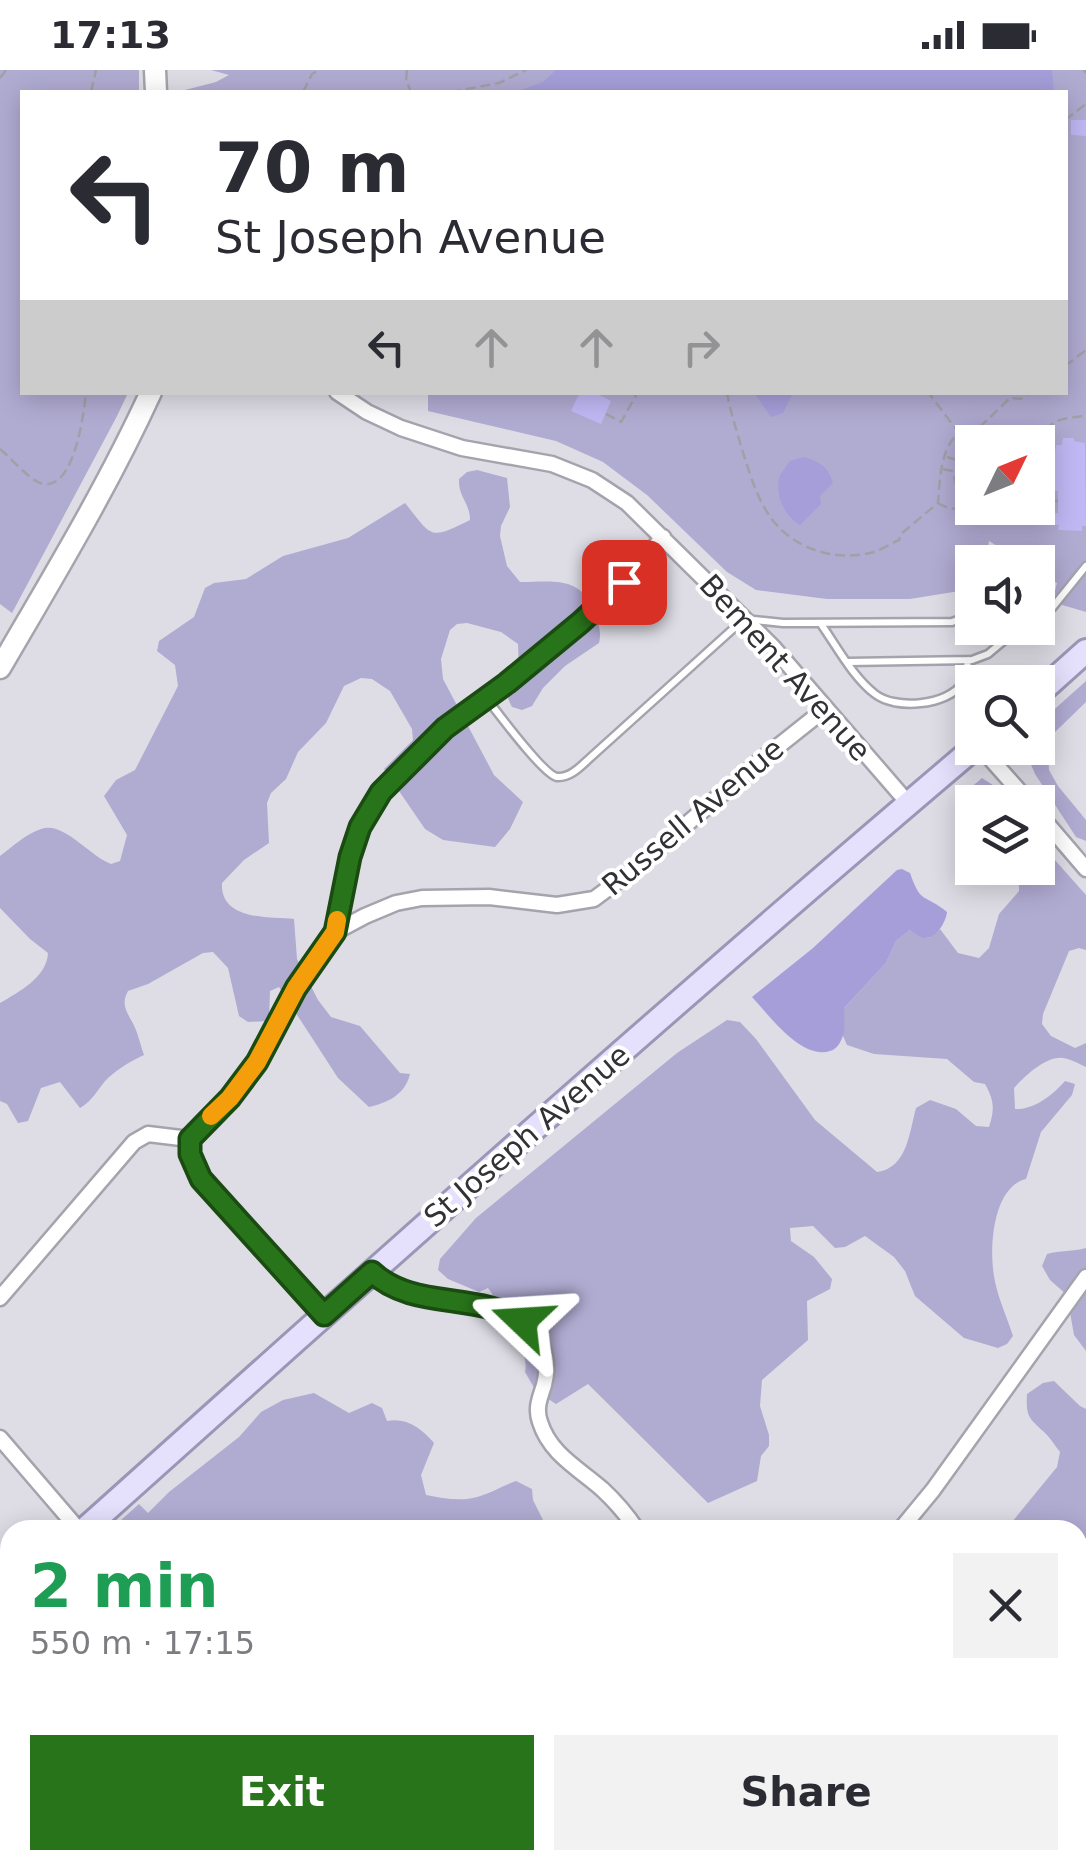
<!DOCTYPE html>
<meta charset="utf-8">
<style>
body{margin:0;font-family:"DejaVu Sans",sans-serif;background:#f2f2f3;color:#2b2b33;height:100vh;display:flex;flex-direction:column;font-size:38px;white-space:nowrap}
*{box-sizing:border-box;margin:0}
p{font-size:32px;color:#7c7c81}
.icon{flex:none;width:55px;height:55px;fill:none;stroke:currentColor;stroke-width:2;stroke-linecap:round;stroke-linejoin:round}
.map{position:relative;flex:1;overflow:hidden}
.drawer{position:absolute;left:0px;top:1450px;width:1088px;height:350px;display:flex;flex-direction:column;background:#fff;border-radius:30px 30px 0 0;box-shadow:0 5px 25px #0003}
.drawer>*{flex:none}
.top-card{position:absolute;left:20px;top:20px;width:1048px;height:305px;border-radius:0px;box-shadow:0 5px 25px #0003;background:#fff;color:#2b2b33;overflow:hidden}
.needle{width:65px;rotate:47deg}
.buttons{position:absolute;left:955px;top:355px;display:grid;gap:20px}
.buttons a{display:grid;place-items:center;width:100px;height:100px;border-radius:0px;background:#fff;box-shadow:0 5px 25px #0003;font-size:50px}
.pin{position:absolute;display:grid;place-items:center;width:85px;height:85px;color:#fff;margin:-42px;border-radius:20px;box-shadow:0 5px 15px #0006}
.me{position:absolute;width:110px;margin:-55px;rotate:290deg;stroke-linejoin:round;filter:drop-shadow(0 0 8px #0008)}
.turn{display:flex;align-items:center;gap:35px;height:210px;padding:0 30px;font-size:45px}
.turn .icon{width:130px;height:130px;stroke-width:2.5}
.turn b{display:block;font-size:70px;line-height:85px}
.lanes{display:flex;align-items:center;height:95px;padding:0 30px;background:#0003;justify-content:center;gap:50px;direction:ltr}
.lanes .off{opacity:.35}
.round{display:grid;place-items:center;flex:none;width:105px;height:105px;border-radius:0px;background:#f2f2f3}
.headline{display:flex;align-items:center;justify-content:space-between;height:170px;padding:0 30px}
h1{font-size:60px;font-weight:700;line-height:75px;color:#1e9e55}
.primary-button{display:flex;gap:20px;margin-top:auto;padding:20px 30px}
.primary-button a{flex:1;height:115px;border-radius:0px;background:#28741a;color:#fff;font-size:40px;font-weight:700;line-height:115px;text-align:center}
.primary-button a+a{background:#f2f2f3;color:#2b2b33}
.status{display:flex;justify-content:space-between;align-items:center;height:70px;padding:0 50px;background:#fff;direction:ltr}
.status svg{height:28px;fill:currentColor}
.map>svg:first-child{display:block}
.green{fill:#b0abd1;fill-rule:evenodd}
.water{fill:#a69ed9}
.building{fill:#c0b8f4}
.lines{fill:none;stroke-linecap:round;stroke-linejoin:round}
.lane-casing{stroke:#a5a4ad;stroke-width:11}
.street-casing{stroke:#a5a4ad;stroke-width:19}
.secondary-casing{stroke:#a5a4ad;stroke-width:25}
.primary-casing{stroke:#9b96b6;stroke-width:28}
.path{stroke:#a1a0a7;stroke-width:2.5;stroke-dasharray:10 5;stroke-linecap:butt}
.lane{stroke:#fff;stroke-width:6}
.street{stroke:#fff;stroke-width:14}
.secondary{stroke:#fff;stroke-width:20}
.primary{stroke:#e5e1fd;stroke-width:22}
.route-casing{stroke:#1a4b11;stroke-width:25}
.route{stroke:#28741a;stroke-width:18}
.slow{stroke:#f59e0b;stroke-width:18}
.labels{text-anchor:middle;stroke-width:8;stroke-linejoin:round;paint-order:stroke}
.street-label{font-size:30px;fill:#323135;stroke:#fff}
</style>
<div class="status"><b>17:13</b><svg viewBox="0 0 49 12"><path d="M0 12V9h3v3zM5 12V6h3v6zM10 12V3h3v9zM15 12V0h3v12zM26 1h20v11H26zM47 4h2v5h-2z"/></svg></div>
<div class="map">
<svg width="1086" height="1800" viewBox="0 0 1086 1800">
<rect width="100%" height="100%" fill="#dedde6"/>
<path class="green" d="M 0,0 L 139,0 L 139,22 L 22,22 L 22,322 L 128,323 L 116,348 L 12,543 L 0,534 Z
M 211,0 L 1086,0 L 1086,542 L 1052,532 L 1057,513 L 1038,502 L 1038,492 L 1023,492 L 989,471 L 986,492 L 972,492 L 972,519 L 910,529 L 827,529 L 756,520 L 727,502 L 647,425 L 603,392 L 556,371 L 428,341 L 428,323 L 1065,322 L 1065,22 L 177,22 L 216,12 L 229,5 ZM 972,372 L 1038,372 L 1038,438 L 972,438 Z
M 477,400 L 507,408 L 510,437 L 501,456 L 500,466 L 507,496 L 520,512 C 553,512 581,505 594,542 C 598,553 602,561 599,573 L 565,596 L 543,618 L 532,636 L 522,640 L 512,637 C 500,615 515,613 518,593 C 519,587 518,580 518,574 L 501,562 L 467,553 L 457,554 L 450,560 L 441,589 L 443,609 L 494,705 L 523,732 L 510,759 L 495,777 L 443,770 L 425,759 L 384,699 L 413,670 L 412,659 L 390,621 L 372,609 L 361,608 L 344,616 L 326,653 L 298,682 L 286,709 L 271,723 L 267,733 L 269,773 L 244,790 L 222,813 C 220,850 268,847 294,849 L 297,889 L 318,930 L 331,947 L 360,956 L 400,1003 L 410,1004 C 405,1025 387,1033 369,1037 L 338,1008 L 279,917 L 270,921 L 269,951 L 248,952 L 239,946 L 228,898 L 213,882 L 203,883 L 148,914 L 128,921 C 119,937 130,945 136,960 C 139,968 141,977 144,985 C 131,991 119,998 108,1008 C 98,1018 93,1031 80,1038 L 60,1012 L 41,1018 L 28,1051 L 18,1053 L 7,1034 L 0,1031 L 0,933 C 19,922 47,907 48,883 L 30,869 L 0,838 L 0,786 C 12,777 26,764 41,759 C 64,751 89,786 111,794 L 120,791 L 127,765 L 104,726 L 116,710 L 135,700 L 178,616 L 175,595 L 157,581 L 159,571 L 194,547 L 205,518 L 214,513 L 246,509 L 283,486 L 348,468 L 405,433 C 433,468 429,470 470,450 C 470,433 458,427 459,409 L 467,402 Z
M 1086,611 L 1086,632 L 1054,663 L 1048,675 L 1049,700 L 1058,716 L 1086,750 L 1086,771 L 1076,767 L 1035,704 L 1024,678 L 1038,678 L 1038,654 Z
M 982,708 L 996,717 L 1008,732 L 972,732 L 972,755 L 960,737 L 968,720 Z
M 1038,771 L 1086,825 L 1086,880 L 1079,878 L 1069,881 L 1043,944 L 1042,954 L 1051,966 L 1075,978 L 1086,973 L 1086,997 C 1079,994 1071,989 1063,988 C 1046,986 1025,1006 1014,1018 L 1015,1039 C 1034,1040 1053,1025 1065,1011 L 1075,1014 L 1072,1025 L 1041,1062 L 1026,1109 C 993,1117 989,1177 994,1206 C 997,1226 1007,1247 1013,1266 L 1007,1274 L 998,1278 L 964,1268 L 915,1226 L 905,1201 L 894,1187 L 865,1166 L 845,1177 L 835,1178 L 813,1156 L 790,1158 L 791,1171 L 814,1187 L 832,1209 L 830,1219 L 807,1231 L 808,1270 L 762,1310 L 760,1336 L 769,1365 L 769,1376 L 761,1386 L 757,1411 L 708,1433 L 588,1314 L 556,1334 L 536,1321 L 525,1302 C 529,1280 513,1274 505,1257 C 498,1243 498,1230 488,1218 L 479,1222 L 448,1209 L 438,1200 L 440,1189 L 476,1148 L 677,983 L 727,950 L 740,952 L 756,969 L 815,1050 L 877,1102 C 907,1098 909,1064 916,1038 L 930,1030 L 956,1039 L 976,1056 L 989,1057 C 995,1039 994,1030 985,1014 L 974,1012 L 947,989 L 874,984 L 847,975 L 843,966 L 844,938 L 886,893 L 896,871 L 910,860 L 928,868 L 940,859 L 958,883 L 979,888 L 989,878 L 999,844 L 1019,821 L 1019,810 L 1010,798 L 1038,798 Z
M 1086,1178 L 1086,1281 L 1074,1265 L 1067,1225 L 1050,1210 L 1042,1196 L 1047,1184 C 1060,1180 1073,1182 1086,1178 Z
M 1054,1311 L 1080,1336 L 1086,1339 L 1086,1715 L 1078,1722 L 1078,1460 L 966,1460 L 967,1457 L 1012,1452 L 1057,1397 L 1060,1382 C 1055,1376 1050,1367 1043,1361 C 1028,1347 1026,1346 1027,1324 L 1043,1313 Z
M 314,1323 L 349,1343 L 372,1333 L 382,1338 L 387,1351 C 407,1347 422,1359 434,1373 L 421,1405 L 426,1425 C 442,1428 461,1432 477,1427 C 490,1424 502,1416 516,1411 L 532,1419 L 533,1430 L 548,1460 L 110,1460 L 139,1434 L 148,1443 L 169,1422 L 239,1367 L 261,1342 L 283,1330 Z
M 10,1549 L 10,1790 L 345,1790 L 342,1794 L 348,1800 L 0,1800 L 0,1558 Z
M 405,1790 L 464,1790 L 459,1800 L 408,1800 Z
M 558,1790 L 646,1790 L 642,1800 L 547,1800 Z
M 709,1790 L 996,1790 L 989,1800 L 709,1800 Z"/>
<path class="water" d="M 556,0 L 1052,0 L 1054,22 L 515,22 L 543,12 Z
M 754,323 L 793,323 L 783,343 L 771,347 Z
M 804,387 C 820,392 828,396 833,413 L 820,426 L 821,434 L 800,455 C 784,446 774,424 780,405 C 781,404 789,392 790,391 Z
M 902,799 L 910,803 C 921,835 924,823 947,842 C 946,852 936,869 924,868 C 919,867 915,863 910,860 L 896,871 L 886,893 L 844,938 C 844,945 845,955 844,962 C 842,970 838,979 830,981 C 801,990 769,945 752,927 L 813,878 L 897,800 Z"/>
<path class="building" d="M 1071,50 L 1086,50 L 1086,66 L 1071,65 Z
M 580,322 L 594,322 L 611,331 L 601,354 L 571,341 Z
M 1063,368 L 1074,368 L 1074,371 L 1085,373 L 1086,456 L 1082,456 L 1082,461 L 1058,460 L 1059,455 L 1051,454 L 1052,443 L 1058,443 L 1058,421 L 1051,420 L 1052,404 L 1056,375 L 1062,375 Z"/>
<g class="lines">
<g class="lane-casing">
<path id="lane" d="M 1038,548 L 1052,538 L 1086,496
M 821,554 C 837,577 853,607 875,624 C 895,640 947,636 963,613 C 966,607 967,597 968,590
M 848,592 L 972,590 L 988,584 L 1019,558
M 487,629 C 498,643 544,705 557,707 C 571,708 582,695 591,687 L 744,549 L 783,553 L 952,552 L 972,545
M 0,1610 L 10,1622
M 0,1666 L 10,1657
M 0,1744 L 10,1745
M 161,1800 L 171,1790"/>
</g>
<g class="street-casing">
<path id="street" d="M 337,322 L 367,342 L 401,358 L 462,378 L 552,394 L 592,410 L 627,433 L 773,577 L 908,733
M 981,678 L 1029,732
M 1038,743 L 1086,799
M 335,862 C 341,823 347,779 366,744 C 397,687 457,652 506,613 C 563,569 617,523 663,467
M 189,1069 L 230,1028 L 257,992 L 296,917 L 335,862 L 365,846 L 396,833 L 422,828 L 489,827 L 557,835 L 594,829 L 637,797 L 761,690 L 825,639
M 189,1069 L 190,1084 L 201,1109 L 324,1245
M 373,1202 C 411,1240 474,1220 518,1248 C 541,1262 551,1289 544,1315 C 540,1328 535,1338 540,1352 C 550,1384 578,1398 602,1419 C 615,1431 627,1445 637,1460
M 0,1228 L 134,1072 L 148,1064 L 189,1069
M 0,1368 L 79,1460
M 900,1460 L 933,1420 L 1086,1207
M 1078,1780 L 1086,1781
M 620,1800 L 627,1790
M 1013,1800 L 1031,1790"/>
</g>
<g class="secondary-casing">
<path id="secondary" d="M 155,0 L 156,22
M 0,598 C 53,507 107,418 151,322"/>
</g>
<g class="primary-casing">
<path id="primary" d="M 1038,624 L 1086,581
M 84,1460 C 378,1196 673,933 974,678
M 0,1535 L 10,1526"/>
</g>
<path class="path" d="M 407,0 L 406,10 L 411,22
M 1084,0 L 1086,3
M 0,8 L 6,0
M 91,22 L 96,0
M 303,22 L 312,4 L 319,0
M 451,22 L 499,13 L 526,0
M 1065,50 L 1086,34
M 1065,296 L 1086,280
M 727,322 C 730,341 736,358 741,376 C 748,398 755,423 767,442 C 788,477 832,492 870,483 C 880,481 890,474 899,470 L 901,464 L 938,433 C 940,410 940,378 959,363 L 928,322
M 606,344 L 621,352 L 638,322
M 961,364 L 972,372 L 980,357 L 1010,328 L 1021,329 L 1030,322
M 1037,372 C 1041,368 1043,363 1047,359 C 1057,346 1072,349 1086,345
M 972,374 L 970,387 L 972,396
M 0,379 C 11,388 30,411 43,414 C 74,420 84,344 86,322
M 947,387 L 960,391
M 943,399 L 952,401 L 959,424 L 963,426 L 958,406 L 959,396
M 1038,430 L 1058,431
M 938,433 C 949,440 961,441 972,435"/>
<use href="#lane" class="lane"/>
<use href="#street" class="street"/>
<use href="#secondary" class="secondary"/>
<use href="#primary" class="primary"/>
</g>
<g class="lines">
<g class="route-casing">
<path id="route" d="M 522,1251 C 477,1222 412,1240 372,1202 L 324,1245 L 201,1109 L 190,1084 L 190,1069 L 230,1028 L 257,992 L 296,918 L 335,862 L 350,787 L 360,757 L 381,722 L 445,658 L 507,613 L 581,552 L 624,512"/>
</g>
<use href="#route" class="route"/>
<path class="slow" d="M 211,1046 L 230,1028 L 257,992 L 296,918 L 335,862 L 337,850"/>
</g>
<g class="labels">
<g class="street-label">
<text transform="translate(785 598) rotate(48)" y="10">Bement Avenue</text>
<text transform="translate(693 747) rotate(-40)" y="10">Russell Avenue</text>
<text transform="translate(527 1066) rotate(-41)" y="10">St Joseph Avenue</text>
</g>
</g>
</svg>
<div class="buttons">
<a><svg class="needle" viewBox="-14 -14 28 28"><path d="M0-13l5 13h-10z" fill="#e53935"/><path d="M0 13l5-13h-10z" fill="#7c7c81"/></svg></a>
<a><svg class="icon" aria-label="sound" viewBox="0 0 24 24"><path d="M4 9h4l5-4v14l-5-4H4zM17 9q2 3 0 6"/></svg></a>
<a><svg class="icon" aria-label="search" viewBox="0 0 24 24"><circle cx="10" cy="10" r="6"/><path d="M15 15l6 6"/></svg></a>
<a><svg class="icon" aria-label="layers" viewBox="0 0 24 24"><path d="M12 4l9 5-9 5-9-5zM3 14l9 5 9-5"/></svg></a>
</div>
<div class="pin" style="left:624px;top:512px;background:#d93025"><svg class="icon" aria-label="arrive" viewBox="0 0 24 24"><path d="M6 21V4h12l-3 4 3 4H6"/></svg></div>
<svg class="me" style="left:522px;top:1251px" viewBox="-20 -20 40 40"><path d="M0-17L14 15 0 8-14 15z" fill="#28741a" stroke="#fff" stroke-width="4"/></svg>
<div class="top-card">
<div class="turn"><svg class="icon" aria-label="left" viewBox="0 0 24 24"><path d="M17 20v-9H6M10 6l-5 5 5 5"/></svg><div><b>70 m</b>St Joseph Avenue</div></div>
<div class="lanes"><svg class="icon" aria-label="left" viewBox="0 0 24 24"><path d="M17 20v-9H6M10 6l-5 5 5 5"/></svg><svg class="icon off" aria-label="ahead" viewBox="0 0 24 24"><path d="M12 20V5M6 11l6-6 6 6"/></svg><svg class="icon off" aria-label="ahead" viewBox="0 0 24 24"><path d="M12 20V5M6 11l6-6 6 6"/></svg><svg class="icon off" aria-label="right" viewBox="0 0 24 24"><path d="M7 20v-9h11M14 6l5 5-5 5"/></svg></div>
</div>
<section class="drawer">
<div class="headline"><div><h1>2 min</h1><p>550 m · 17:15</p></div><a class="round"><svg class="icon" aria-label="close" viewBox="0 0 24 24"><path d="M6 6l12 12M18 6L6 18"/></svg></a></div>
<div class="primary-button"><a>Exit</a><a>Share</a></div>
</section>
</div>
